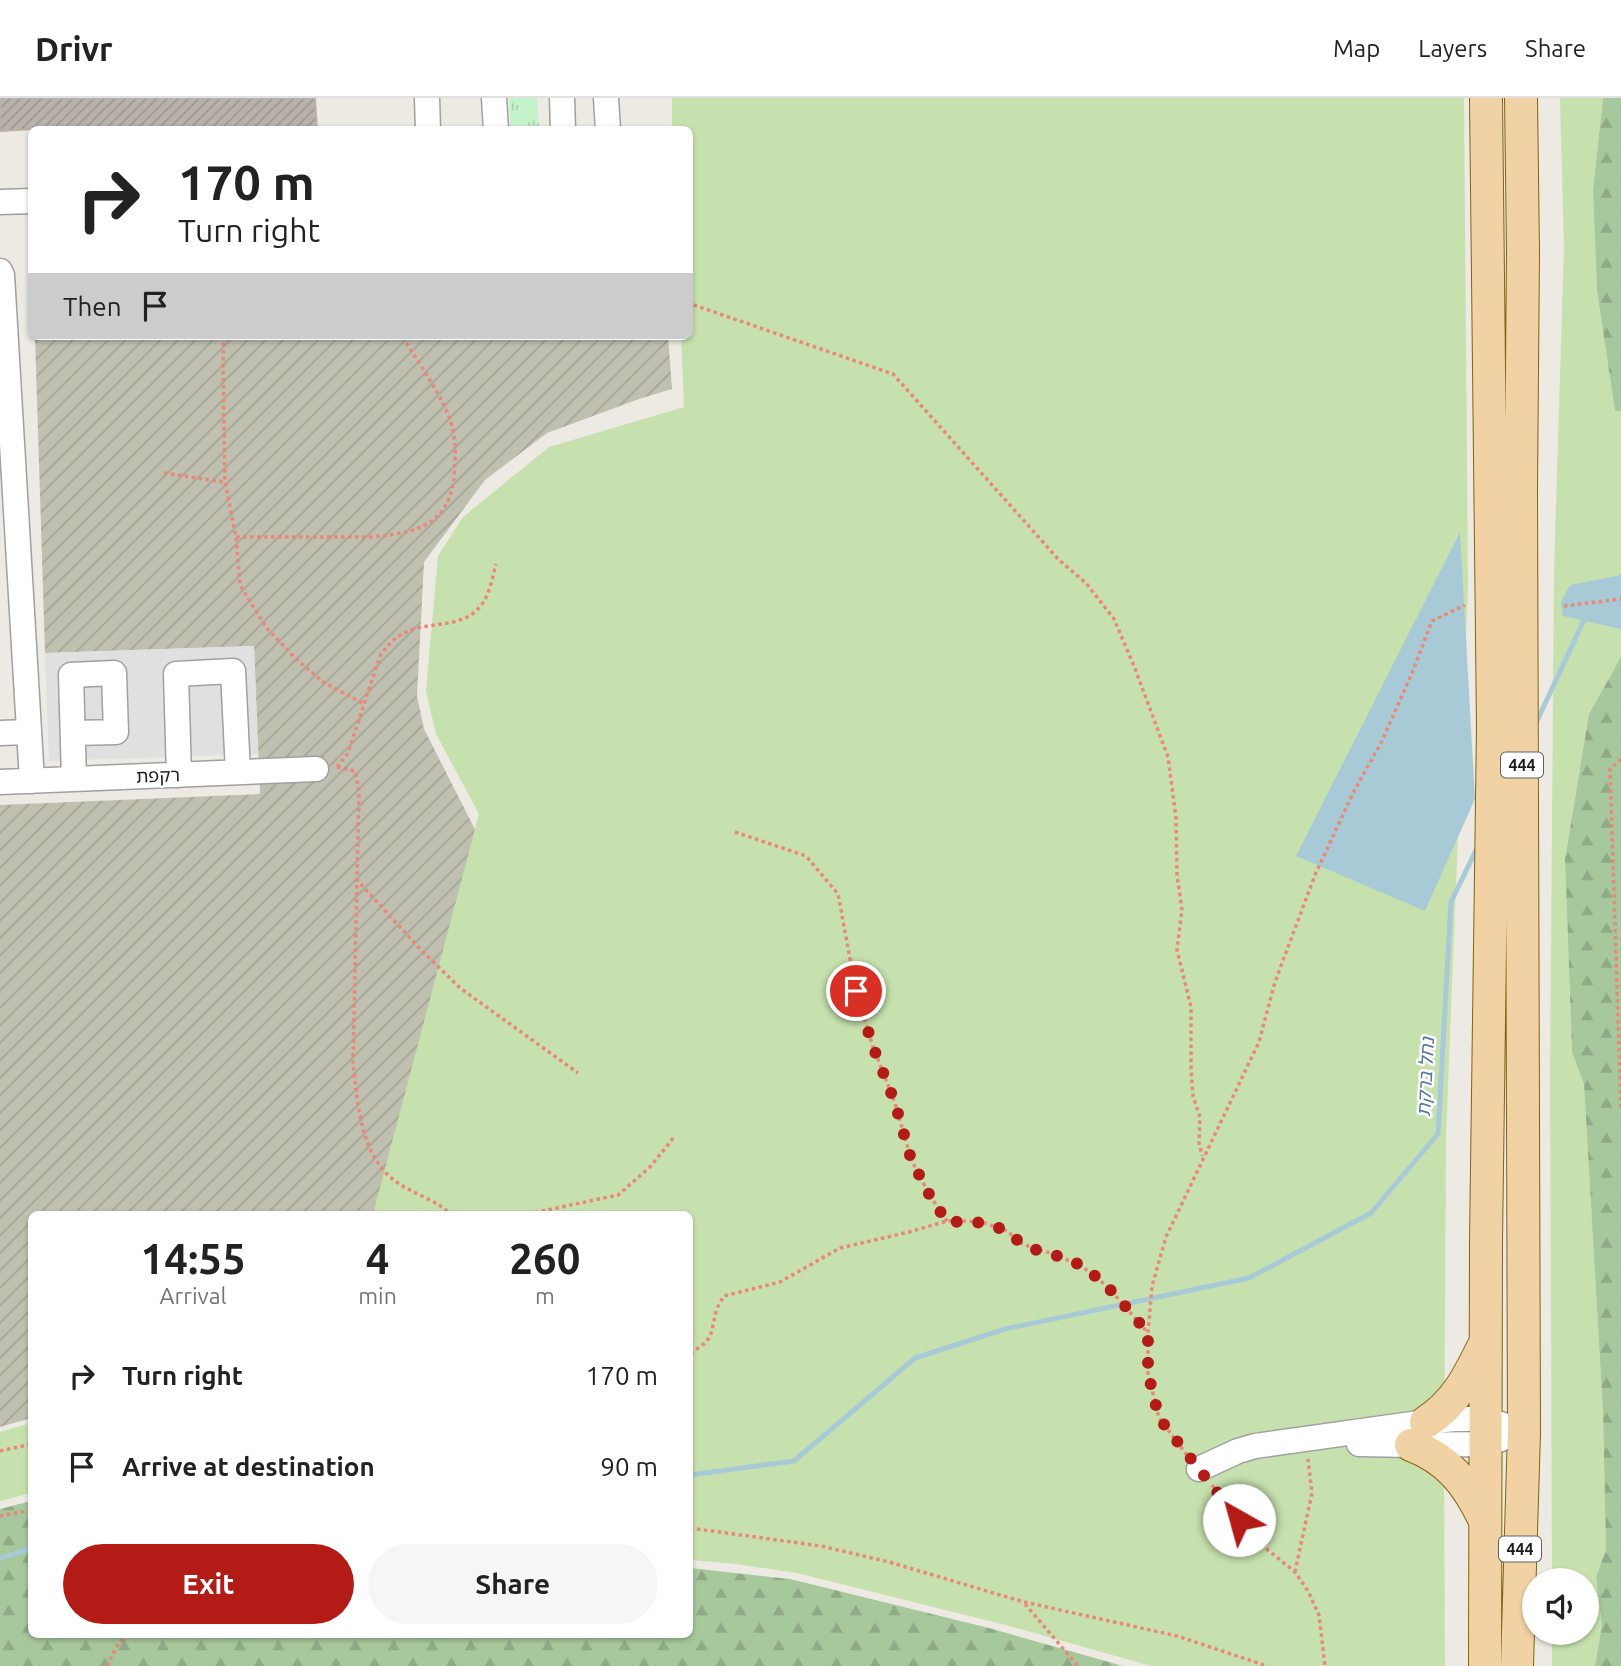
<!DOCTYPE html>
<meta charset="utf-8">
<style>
body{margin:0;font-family:Ubuntu,"Noto Sans Hebrew",sans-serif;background:#f6f6f6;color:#222;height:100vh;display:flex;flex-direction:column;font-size:26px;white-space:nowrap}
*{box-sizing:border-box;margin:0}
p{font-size:23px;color:#767676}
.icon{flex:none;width:38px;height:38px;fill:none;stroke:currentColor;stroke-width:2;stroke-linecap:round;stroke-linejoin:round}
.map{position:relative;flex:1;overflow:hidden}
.side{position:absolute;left:28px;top:1113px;width:665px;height:427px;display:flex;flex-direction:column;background:#fff;border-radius:10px;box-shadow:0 2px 5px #0004}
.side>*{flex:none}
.guide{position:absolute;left:28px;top:28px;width:665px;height:214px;border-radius:10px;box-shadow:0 2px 5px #0004;background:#fff;color:#222;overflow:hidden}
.controls{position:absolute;left:1522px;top:1470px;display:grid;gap:14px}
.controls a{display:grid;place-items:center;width:77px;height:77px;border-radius:50%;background:#fff;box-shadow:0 2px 5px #0004;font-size:35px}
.pin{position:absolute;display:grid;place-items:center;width:60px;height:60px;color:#fff;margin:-30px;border:4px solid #fff;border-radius:50%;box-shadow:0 2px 7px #0007}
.me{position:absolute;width:77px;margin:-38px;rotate:322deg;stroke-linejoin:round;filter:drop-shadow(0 0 5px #0008)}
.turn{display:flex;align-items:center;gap:24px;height:147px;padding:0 35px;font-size:32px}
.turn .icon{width:91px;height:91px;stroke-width:2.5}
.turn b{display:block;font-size:49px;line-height:60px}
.then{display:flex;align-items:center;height:66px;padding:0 35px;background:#0003;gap:14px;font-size:26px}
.eta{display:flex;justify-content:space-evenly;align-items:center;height:119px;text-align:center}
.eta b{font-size:42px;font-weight:600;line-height:49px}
.action{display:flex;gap:14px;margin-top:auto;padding:14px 35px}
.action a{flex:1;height:80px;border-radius:42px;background:#b31b16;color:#fff;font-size:28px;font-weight:600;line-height:80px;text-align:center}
.action a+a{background:#f6f6f6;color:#222}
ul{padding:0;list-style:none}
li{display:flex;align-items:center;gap:21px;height:91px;padding:0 35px}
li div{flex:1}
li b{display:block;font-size:26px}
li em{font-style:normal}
header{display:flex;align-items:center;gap:42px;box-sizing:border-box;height:98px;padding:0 35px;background:#fff;border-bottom:2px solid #e0e0e0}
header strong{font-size:33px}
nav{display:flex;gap:38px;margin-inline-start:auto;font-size:24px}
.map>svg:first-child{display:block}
.construction{fill:url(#construction-furrows)}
.grass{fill:#c6e1ae}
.forest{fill:url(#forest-firs)}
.park{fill:url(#park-tufts)}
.parking{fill:#e0e0e0}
.water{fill:#a8cad6}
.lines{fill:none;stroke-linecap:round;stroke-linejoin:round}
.stream{stroke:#a8cad6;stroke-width:5}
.building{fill:url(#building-hatch);stroke:#bcb1a7;stroke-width:2}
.minor-casing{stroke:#a0a0a0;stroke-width:27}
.major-casing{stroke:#846210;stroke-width:34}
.path{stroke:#ea8777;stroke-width:3.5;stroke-dasharray:3.5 3.5;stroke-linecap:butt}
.minor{stroke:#fff;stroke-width:24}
.major{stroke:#f1d2a4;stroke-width:32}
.route{stroke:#b31b16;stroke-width:12;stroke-dasharray:0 21.6}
.labels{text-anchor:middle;stroke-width:5;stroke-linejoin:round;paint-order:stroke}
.shield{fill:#fff;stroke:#606060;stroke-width:2}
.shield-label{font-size:16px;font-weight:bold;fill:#1c1c1c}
.street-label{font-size:18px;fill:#1c1c1c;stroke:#fff}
.water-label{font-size:19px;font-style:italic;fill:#5478a1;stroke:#fff}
</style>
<header>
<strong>Drivr</strong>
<nav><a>Map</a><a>Layers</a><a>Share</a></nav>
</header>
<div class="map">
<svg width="1621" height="1568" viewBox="0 0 1621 1568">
<defs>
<pattern id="construction-furrows" width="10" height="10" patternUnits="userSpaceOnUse" patternTransform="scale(1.75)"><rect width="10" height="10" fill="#bfc0b0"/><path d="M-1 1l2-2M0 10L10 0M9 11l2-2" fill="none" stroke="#a4a497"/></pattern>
<pattern id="forest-firs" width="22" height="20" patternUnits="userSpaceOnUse" patternTransform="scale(1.75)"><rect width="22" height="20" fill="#a7c79c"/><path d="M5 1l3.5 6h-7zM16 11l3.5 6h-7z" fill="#8faa86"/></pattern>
<pattern id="park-tufts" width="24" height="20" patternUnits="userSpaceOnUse" patternTransform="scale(1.75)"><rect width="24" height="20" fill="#c4f3c9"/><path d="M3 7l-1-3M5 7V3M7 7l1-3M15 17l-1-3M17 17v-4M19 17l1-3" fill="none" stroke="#a8d0ac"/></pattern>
<pattern id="building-hatch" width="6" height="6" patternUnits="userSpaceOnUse" patternTransform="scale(1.75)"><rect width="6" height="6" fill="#b9b2ac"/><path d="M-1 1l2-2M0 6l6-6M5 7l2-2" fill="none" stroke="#9e9893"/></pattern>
</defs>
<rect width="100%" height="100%" fill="#eceae3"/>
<path class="construction" d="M 35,238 L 668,238 L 672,291 L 639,301 L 547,335 L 485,382 L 424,464 L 417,598 L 424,631 L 488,757 L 533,1116 L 32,1116 L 31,1320 L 0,1329 L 0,707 L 260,696 L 254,548 L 45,555 Z"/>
<path class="grass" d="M 672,0 L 1464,0 L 1468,488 L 1446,1038 L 1444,1391 L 1445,1568 L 1151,1568 L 1006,1527 L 797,1475 L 736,1466 L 690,1462 L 690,1116 L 373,1116 L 479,716 L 436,636 L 426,593 L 438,458 L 463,419 L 549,349 L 684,309 L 681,238 L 690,238 L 690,32 L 672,31 Z
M 1560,0 L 1603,0 L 1593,91 L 1597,193 L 1615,313 L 1621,313 L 1621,559 L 1589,616 L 1565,761 L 1572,954 L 1584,986 L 1603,1314 L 1606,1451 L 1596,1479 L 1602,1527 L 1595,1568 L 1552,1568 L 1552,1535 L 1587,1535 L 1587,1482 L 1552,1482 L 1550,981 L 1554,472 L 1564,150 Z
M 31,1325 L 31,1395 L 0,1403 L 0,1334 Z"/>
<path class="forest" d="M 1603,0 L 1621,0 L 1621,313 L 1615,313 L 1597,193 L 1593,91 Z
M 1621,559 L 1621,1568 L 1595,1568 L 1602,1527 L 1596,1479 L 1606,1451 L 1603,1314 L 1584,986 L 1572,954 L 1565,761 L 1589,616 Z
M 31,1403 L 32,1536 L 690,1536 L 690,1470 L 790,1481 L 989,1530 L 1123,1568 L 0,1568 L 0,1411 Z"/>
<path class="park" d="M 509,0 L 537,0 L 539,31 L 511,31 Z"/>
<path class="parking" d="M 254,548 L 258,656 L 49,663 L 45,555 Z"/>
<path class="water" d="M 1460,434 L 1475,701 L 1425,813 L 1296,758 Z
M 1621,477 L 1621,531 L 1563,518 L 1561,504 L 1570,487 Z"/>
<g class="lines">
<path class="stream" d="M 1535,627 L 1586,518
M 690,1377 L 794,1363 L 915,1260 L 1005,1231 L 1249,1180 L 1371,1115 L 1438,1036 L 1451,804 L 1479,746
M 0,1460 L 32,1450"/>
</g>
<path class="building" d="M 0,0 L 315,0 L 317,32 L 72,32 L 72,29 L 0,33 Z"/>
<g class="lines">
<g class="minor-casing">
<path id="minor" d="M 427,0 L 428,32
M 494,0 L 496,32
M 562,0 L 563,32
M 606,0 L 608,32
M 0,104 L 32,103
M 0,173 L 2,177 L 32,683
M 0,635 L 29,634
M 73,635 L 116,634 L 114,575 L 71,577 L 74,681
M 179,677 L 176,576 L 233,573 L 238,674
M 0,684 L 316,671
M 1359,1346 L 1411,1347 L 1485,1346 L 1501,1341
M 1199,1371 L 1238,1353 L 1255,1348 L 1426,1324 L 1454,1321 L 1486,1321 L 1524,1334"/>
</g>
<g class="major-casing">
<path id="major" d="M 1426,1324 C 1456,1305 1468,1279 1483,1249
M 1411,1347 C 1448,1361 1467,1385 1484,1421
M 1485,1568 L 1486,1143 L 1493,629 L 1486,0
M 1517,1568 L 1524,1334 L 1521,392 L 1523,153 L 1521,0"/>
</g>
<path class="path" d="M 690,202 L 691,206 L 893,276 L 1059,462 L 1086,485 L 1114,521 L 1134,568 L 1168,659 L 1176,720 L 1177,777 L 1182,812 L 1177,852 L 1191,909 L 1191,970 L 1193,998 L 1200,1019 L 1199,1044 L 1202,1058
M 224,238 L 223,259 L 225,384 L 236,439 L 240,487 L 266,529 L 294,559 L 323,584 L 364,606
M 164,375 L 224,384
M 236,439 L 372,439 C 426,434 454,423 455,364 C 456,346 454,328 446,312 C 435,287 416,261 402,238
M 1564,508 L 1621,501
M 1621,661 L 1610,671 L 1621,1013
M 337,669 L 355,673 L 359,693 L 353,965 C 358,1006 360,1060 398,1085 C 412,1095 440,1104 450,1116
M 337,669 L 348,655 L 380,558 C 386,550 391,543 399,538 C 422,522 456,532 477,512 C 489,501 492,481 496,466
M 735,734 L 806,758 L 838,796 L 856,893 L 872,946 L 895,1005 L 911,1061 L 929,1096 L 947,1123
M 356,781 L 423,854 L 460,890 L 578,975
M 528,1116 L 618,1097 L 650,1069 L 675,1038
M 690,1255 C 714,1242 710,1237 716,1214 C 717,1209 721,1203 724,1198 L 780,1184 L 840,1150 L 909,1134 L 947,1123 L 967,1123 L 985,1125 L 1007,1133 L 1021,1145 L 1033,1150 L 1057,1157 L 1084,1170 L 1108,1189 L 1148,1235
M 0,1353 L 32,1346
M 1187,1357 L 1159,1320 L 1148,1275 L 1148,1235 L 1152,1188 L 1166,1139 L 1259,944 L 1275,884 L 1315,777 L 1353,695 L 1382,643 L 1412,575 L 1432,523 L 1465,507
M 1212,1387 L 1252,1439 L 1295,1474 L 1308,1493 L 1319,1517 L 1325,1568
M 0,1418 L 32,1412
M 690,1430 L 821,1448 L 889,1464 L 1024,1504 L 1177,1538 L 1267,1568
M 1295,1474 L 1312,1395 L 1308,1361
M 1025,1506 L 1078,1568
M 107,1568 L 117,1548 L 128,1536"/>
<use href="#minor" class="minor"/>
<use href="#major" class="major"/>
</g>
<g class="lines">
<path class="route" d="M 856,893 L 872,946 L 895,1005 L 911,1061 L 929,1096 L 947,1124 C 968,1123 987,1123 1005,1133 C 1012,1136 1016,1142 1023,1146 C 1038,1155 1058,1156 1074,1164 C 1105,1180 1126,1210 1148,1235 L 1148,1275 L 1159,1320 L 1239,1422"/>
</g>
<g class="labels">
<g class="shield">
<rect x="1501" y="654.5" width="42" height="25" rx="5"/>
<rect x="1499" y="1438.5" width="42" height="25" rx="5"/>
</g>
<g class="shield-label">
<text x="1522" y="673">444</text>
<text x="1520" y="1457">444</text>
</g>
<g class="street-label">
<text transform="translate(158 678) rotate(-2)" y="6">רקפת</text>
</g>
<g class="water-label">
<text transform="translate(1425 979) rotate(-87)" y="7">נחל ברקת</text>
</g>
</g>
</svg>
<div class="controls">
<a><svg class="icon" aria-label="sound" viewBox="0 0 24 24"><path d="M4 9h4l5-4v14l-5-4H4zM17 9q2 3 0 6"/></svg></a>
</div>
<div class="pin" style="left:856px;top:893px;background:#d93025"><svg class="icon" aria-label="arrive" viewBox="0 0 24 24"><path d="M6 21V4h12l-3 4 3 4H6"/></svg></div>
<svg class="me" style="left:1239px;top:1422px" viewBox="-20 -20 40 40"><circle r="19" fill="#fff"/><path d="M0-13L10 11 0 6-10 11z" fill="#b31b16"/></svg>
<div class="guide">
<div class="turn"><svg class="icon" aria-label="right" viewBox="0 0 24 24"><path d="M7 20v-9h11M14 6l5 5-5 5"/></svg><div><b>170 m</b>Turn right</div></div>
<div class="then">Then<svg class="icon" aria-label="arrive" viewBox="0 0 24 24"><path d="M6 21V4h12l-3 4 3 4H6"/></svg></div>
</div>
<section class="side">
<div class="eta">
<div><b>14:55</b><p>Arrival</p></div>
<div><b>4</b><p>min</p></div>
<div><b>260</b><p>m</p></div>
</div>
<ul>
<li><svg class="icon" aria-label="right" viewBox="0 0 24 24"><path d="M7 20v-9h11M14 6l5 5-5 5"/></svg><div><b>Turn right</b></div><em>170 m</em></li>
<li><svg class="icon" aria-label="arrive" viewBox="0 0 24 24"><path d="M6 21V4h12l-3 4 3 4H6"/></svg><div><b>Arrive at destination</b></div><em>90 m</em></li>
</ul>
<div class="action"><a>Exit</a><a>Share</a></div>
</section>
</div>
